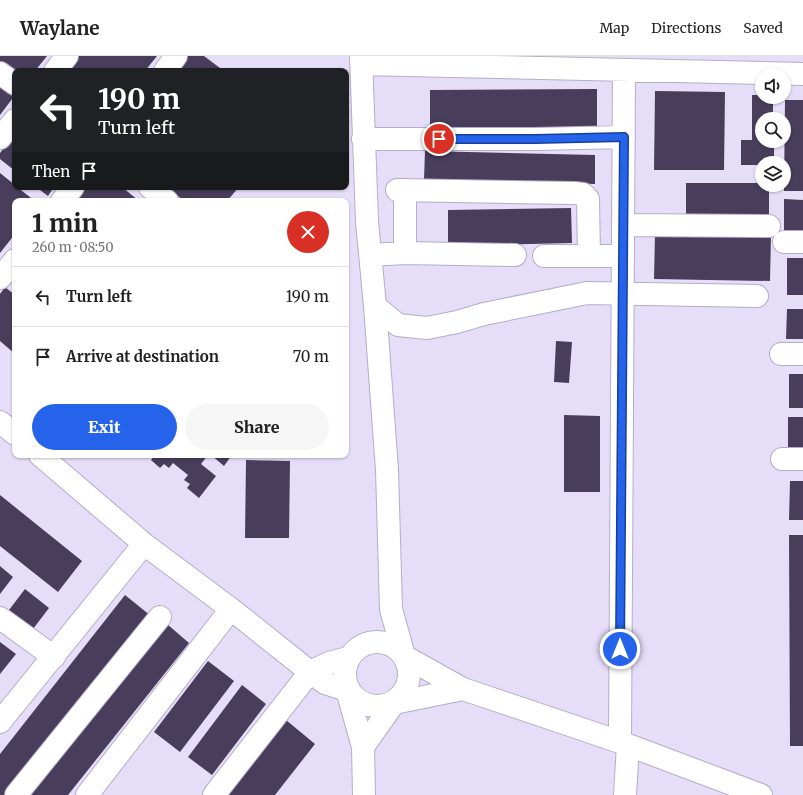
<!DOCTYPE html>
<meta charset="utf-8">
<style>
body{margin:0;font-family:Merriweather,serif;background:#f6f6f6;color:#222;height:100vh;display:flex;flex-direction:column;font-size:15px;white-space:nowrap}
*{box-sizing:border-box;margin:0}
p{font-size:13px;color:#767676}
.icon{flex:none;width:22px;height:22px;fill:none;stroke:currentColor;stroke-width:2;stroke-linecap:round;stroke-linejoin:round}
.map{position:relative;flex:1;overflow:hidden}
.side{position:absolute;left:12px;top:142px;width:337px;height:260px;display:flex;flex-direction:column;background:#fff;border-radius:8px;box-shadow:0 1px 3px #0004}
.side>*{flex:none}
.hud{position:absolute;left:12px;top:12px;width:337px;height:122px;border-radius:8px;box-shadow:0 1px 3px #0004;background:#202124;color:#fff;overflow:hidden}
.buttons{position:absolute;left:755px;top:12px;display:grid;gap:8px}
.buttons a{display:grid;place-items:center;width:36px;height:36px;border-radius:50%;background:#fff;box-shadow:0 1px 3px #0004;font-size:20px}
.pin{position:absolute;display:grid;place-items:center;width:34px;height:34px;color:#fff;margin:-17px;border:2px solid #fff;border-radius:50%;box-shadow:0 1px 4px #0007}
.me{position:absolute;width:44px;margin:-22px;rotate:0deg;stroke-linejoin:round;filter:drop-shadow(0 0 3px #0008)}
.turn{display:flex;align-items:center;gap:14px;height:84px;padding:0 20px;font-size:18px}
.turn .icon{width:52px;height:52px;stroke-width:2.5}
.turn b{display:block;font-size:28px;line-height:34px}
.then{display:flex;align-items:center;height:38px;padding:0 20px;background:#0003;gap:8px;font-size:15px}
.round{display:grid;place-items:center;flex:none;width:42px;height:42px;border-radius:21px;background:#f6f6f6}
.headline{display:flex;align-items:center;justify-content:space-between;height:68px;padding:0 20px}
h1{font-size:24px;font-weight:800;line-height:30px}
.primary-button{display:flex;gap:8px;margin-top:auto;padding:8px 20px}
.primary-button a{flex:1;height:46px;border-radius:24px;background:#2563eb;color:#fff;font-size:16px;font-weight:800;line-height:46px;text-align:center}
.primary-button a+a{background:#f6f6f6;color:#222}
ul{padding:0;list-style:none}
li{display:flex;align-items:center;gap:12px;height:60px;padding:0 20px;border-top:1px solid #e0e0e0}
li div{flex:1}
li b{display:block;font-size:15px}
li em{font-style:normal}
header{display:flex;align-items:center;gap:24px;box-sizing:border-box;height:56px;padding:0 20px;background:#fff;border-bottom:1px solid #e0e0e0}
header strong{font-size:19px}
nav{display:flex;gap:22px;margin-inline-start:auto;font-size:14px}
.map>svg:first-child{display:block}
.building{fill:#483e5c}
.lines{fill:none;stroke-linecap:round;stroke-linejoin:round}
.minor-casing{stroke:#b5adc8;stroke-width:24}
.minor{stroke:#fff;stroke-width:22}
.route-casing{stroke:#184099;stroke-width:10}
.route{stroke:#2563eb;stroke-width:7}
</style>
<header>
<strong>Waylane</strong>
<nav><a>Map</a><a>Directions</a><a>Saved</a></nav>
</header>
<div class="map">
<svg width="803" height="739" viewBox="0 0 803 739">
<rect width="100%" height="100%" fill="#e6ddf9"/>
<path class="building" d="M 0,0 L 47,0 L 35,15 L 15,15 L 0,7 Z
M 73,0 L 157,0 L 145,15 L 62,15 Z
M 187,0 L 204,0 L 224,15 L 176,15 Z
M 0,27 L 15,39 L 0,59 Z
M 597,33 L 597,71 L 430,72 L 430,34 Z
M 655,35 L 725,36 L 724,114 L 654,114 Z
M 752,39 L 762,39 L 762,41 L 773,41 L 773,63 L 762,63 L 762,85 L 774,85 L 774,107 L 762,107 L 762,109 L 741,109 L 741,84 L 752,84 Z
M 785,44 L 803,44 L 803,135 L 784,135 Z
M 15,78 L 15,115 L 0,103 L 0,97 Z
M 425,95 L 595,99 L 595,128 L 424,124 Z
M 0,117 L 15,129 L 15,131 L 17,131 L 35,145 L 15,145 L 15,178 L 0,197 Z
M 686,127 L 762,127 L 762,129 L 769,129 L 769,162 L 686,162 Z
M 36,131 L 54,131 L 48,140 Z
M 82,131 L 122,131 L 139,145 L 70,145 Z
M 167,131 L 239,131 L 227,145 L 184,145 Z
M 784,143 L 803,144 L 803,176 L 784,176 Z
M 571,152 L 572,187 L 448,190 L 448,154 Z
M 655,178 L 771,180 L 770,225 L 654,223 Z
M 787,202 L 803,202 L 803,239 L 787,239 Z
M 5,231 L 15,239 L 15,298 L 0,285 L 0,238 Z
M 787,253 L 803,253 L 803,283 L 786,283 Z
M 556,285 L 572,286 L 569,327 L 554,326 Z
M 789,318 L 803,318 L 803,352 L 789,352 Z
M 564,359 L 600,360 L 600,436 L 564,436 Z
M 788,361 L 803,361 L 803,392 L 788,392 Z
M 155,399 L 208,399 L 201,408 L 216,420 L 199,442 L 187,432 L 190,428 L 184,424 L 188,419 L 173,407 L 169,412 L 164,408 L 160,412 L 151,404 Z
M 211,399 L 232,399 L 224,410 Z
M 246,404 L 290,405 L 289,482 L 245,482 Z
M 790,425 L 803,425 L 803,464 L 789,464 Z
M 0,439 L 82,505 L 58,536 L 0,490 Z
M 789,479 L 803,479 L 803,690 L 790,690 Z
M 0,510 L 13,521 L 0,538 Z
M 25,533 L 49,552 L 33,573 L 9,554 Z
M 125,539 L 151,560 L 10,739 L 0,739 L 0,698 Z
M 167,568 L 189,587 L 68,739 L 31,739 Z
M 0,586 L 16,598 L 0,618 Z
M 208,605 L 234,625 L 180,696 L 154,676 Z
M 242,629 L 266,648 L 212,719 L 188,701 Z
M 286,664 L 315,688 L 275,739 L 227,739 Z"/>
<g class="lines">
<g class="minor-casing">
<path id="minor" d="M 361,8 L 803,18
M 55,15 L 67,0
M 165,15 L 176,0
M 0,17 L 15,28
M 0,82 L 15,64
M 363,83 L 535,83 L 624,81
M 150,131 L 167,145
M 397,134 L 574,137 L 583,138 L 588,143 L 589,200
M 405,134 L 405,197
M 62,145 L 73,131
M 623,169 L 769,170
M 784,186 L 803,186
M 370,199 L 405,197 L 515,199
M 544,200 L 623,200
M 0,222 L 15,204
M 375,250 L 398,269 L 427,272 L 457,266 L 484,258 L 587,237 L 757,240
M 781,298 L 803,298
M 0,366 L 15,378
M 40,399 L 144,488 L 231,553 L 310,616 L 325,627 L 347,634 L 363,691 L 394,647 L 463,633 L 404,600 L 391,553 L 387,414 L 375,250 L 367,166 L 361,0
M 782,403 L 803,403
M 0,562 L 54,601
M345 618a32 32 0 1 1 64 0a32 32 0 1 1-64 0Z
M 463,633 L 620,686 L 761,739
M 0,666 L 144,488
M 620,686 L 624,15
M 363,691 L 364,739
M 16,739 L 160,561
M 87,739 L 231,553
M 214,739 L 310,616 L 329,607 L 348,602
M 625,739 L 628,689"/>
</g>
<use href="#minor" class="minor"/>
</g>
<g class="lines">
<g class="route-casing">
<path id="route" d="M 439,83 L 535,83 L 624,81 L 620,593"/>
</g>
<use href="#route" class="route"/>
</g>
</svg>
<div class="buttons">
<a><svg class="icon" aria-label="sound" viewBox="0 0 24 24"><path d="M4 9h4l5-4v14l-5-4H4zM17 9q2 3 0 6"/></svg></a>
<a><svg class="icon" aria-label="search" viewBox="0 0 24 24"><circle cx="10" cy="10" r="6"/><path d="M15 15l6 6"/></svg></a>
<a><svg class="icon" aria-label="layers" viewBox="0 0 24 24"><path d="M12 4l9 5-9 5-9-5zM3 14l9 5 9-5"/></svg></a>
</div>
<div class="pin" style="left:439px;top:83px;background:#d93025"><svg class="icon" aria-label="arrive" viewBox="0 0 24 24"><path d="M6 21V4h12l-3 4 3 4H6"/></svg></div>
<svg class="me" style="left:620px;top:593px" viewBox="-20 -20 40 40"><circle r="17" fill="#2563eb" stroke="#fff" stroke-width="3"/><path d="M0-11L8 9 0 5-8 9z" fill="#fff"/></svg>
<div class="hud">
<div class="turn"><svg class="icon" aria-label="left" viewBox="0 0 24 24"><path d="M17 20v-9H6M10 6l-5 5 5 5"/></svg><div><b>190 m</b>Turn left</div></div>
<div class="then">Then<svg class="icon" aria-label="arrive" viewBox="0 0 24 24"><path d="M6 21V4h12l-3 4 3 4H6"/></svg></div>
</div>
<section class="side">
<div class="headline"><div><h1>1 min</h1><p>260 m · 08:50</p></div><a class="round" style="background:#d93025;color:#fff"><svg class="icon" aria-label="close" viewBox="0 0 24 24"><path d="M6 6l12 12M18 6L6 18"/></svg></a></div>
<ul>
<li><svg class="icon" aria-label="left" viewBox="0 0 24 24"><path d="M17 20v-9H6M10 6l-5 5 5 5"/></svg><div><b>Turn left</b></div><em>190 m</em></li>
<li><svg class="icon" aria-label="arrive" viewBox="0 0 24 24"><path d="M6 21V4h12l-3 4 3 4H6"/></svg><div><b>Arrive at destination</b></div><em>70 m</em></li>
</ul>
<div class="primary-button"><a>Exit</a><a>Share</a></div>
</section>
</div>
